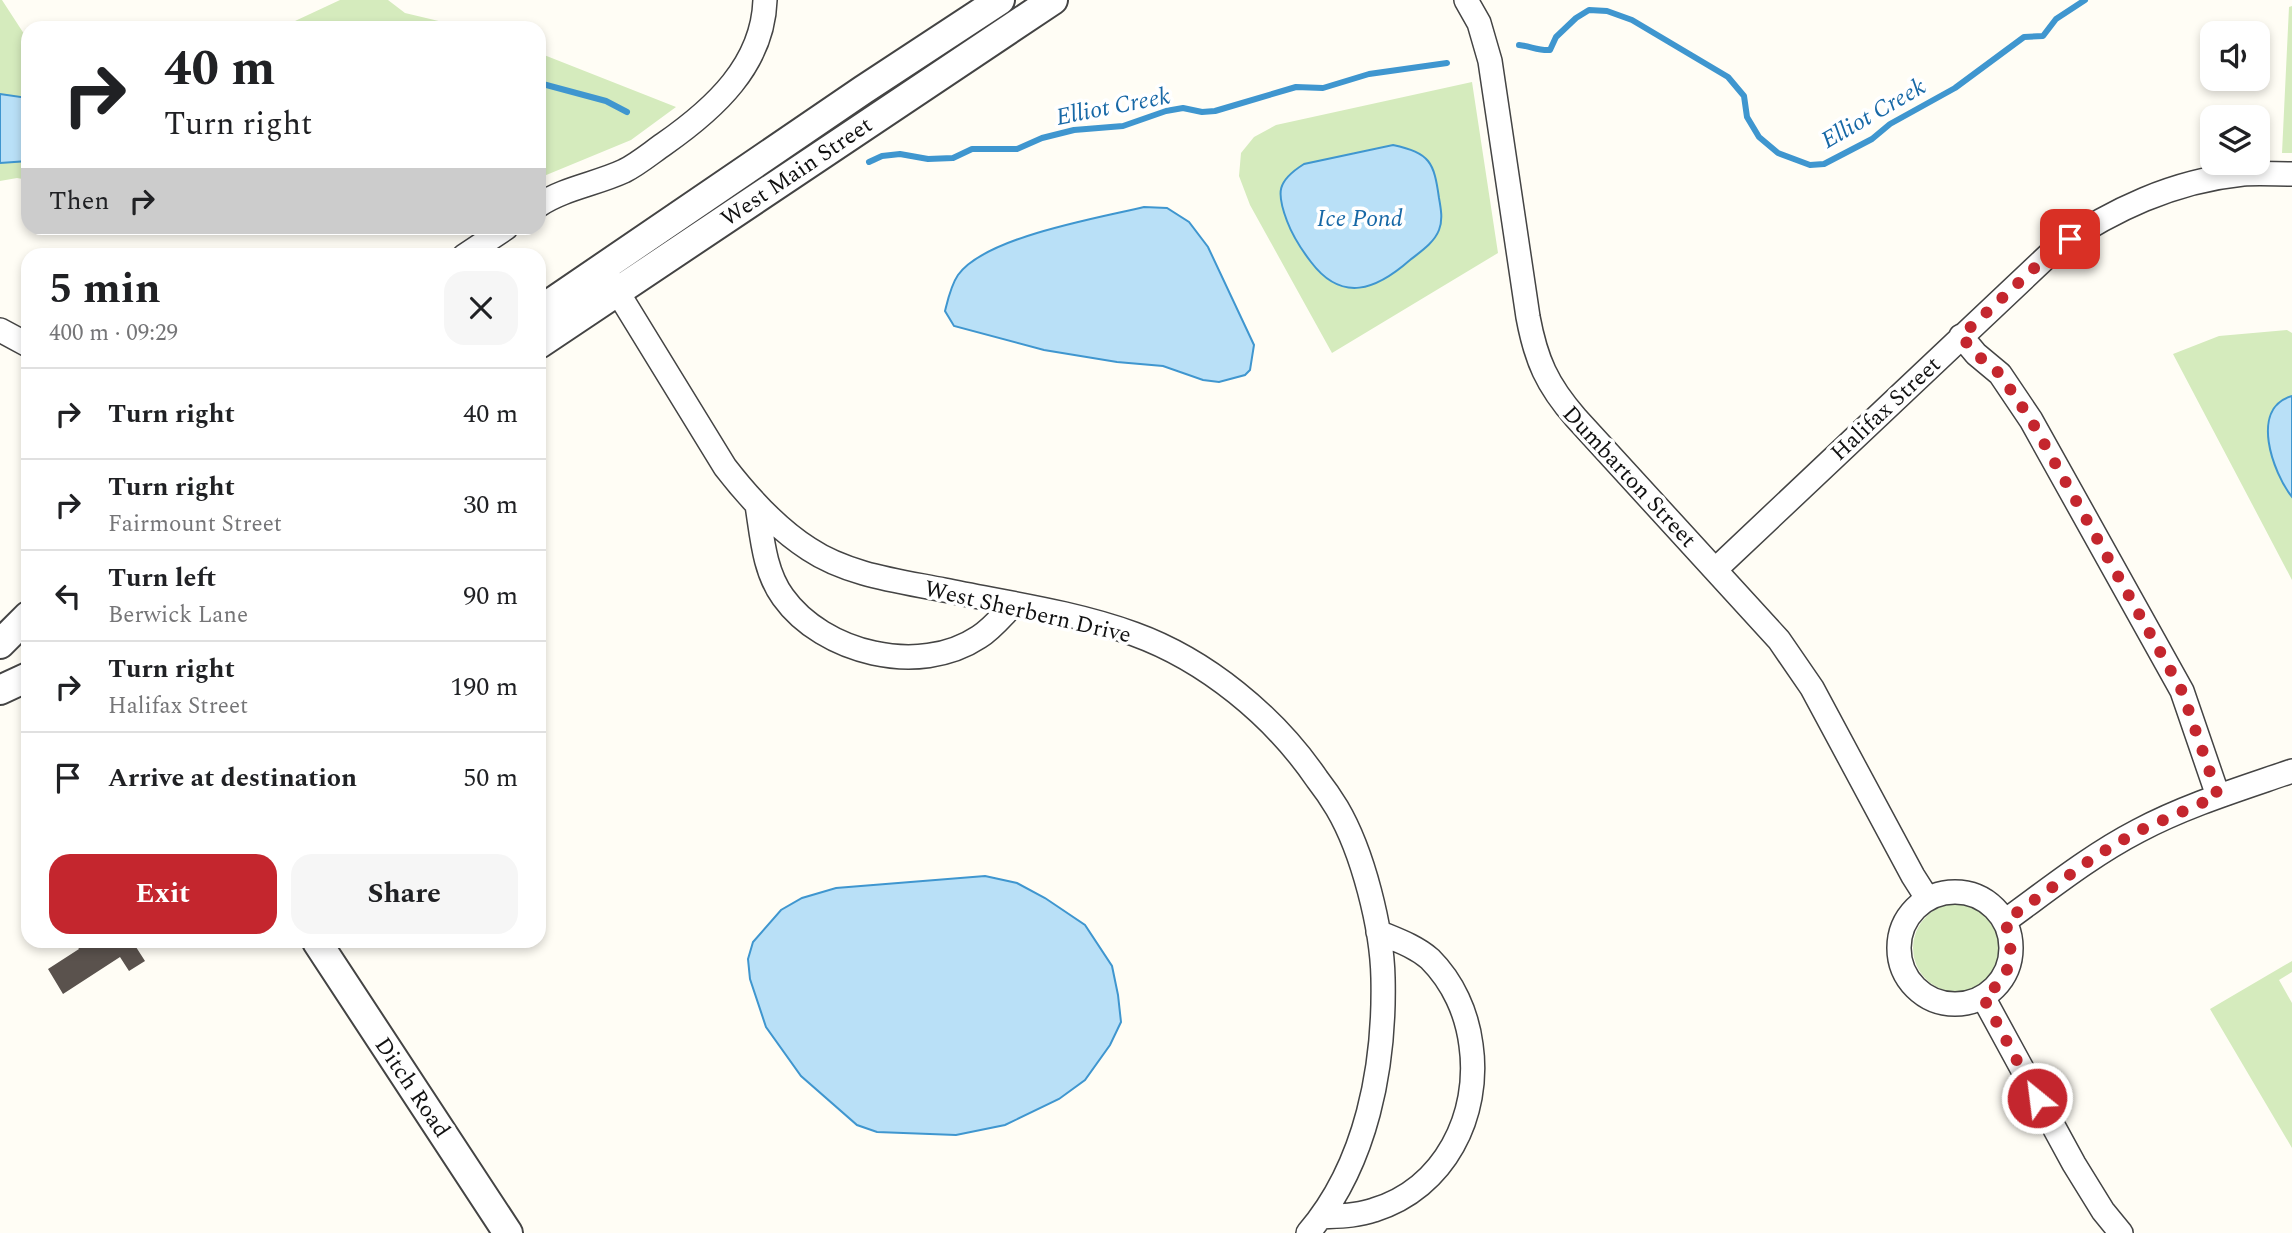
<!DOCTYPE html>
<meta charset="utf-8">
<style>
body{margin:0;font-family:Spectral,serif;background:#f6f6f6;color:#202124;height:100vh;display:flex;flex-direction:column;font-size:26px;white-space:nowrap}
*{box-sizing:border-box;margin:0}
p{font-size:23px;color:#757577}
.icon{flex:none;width:38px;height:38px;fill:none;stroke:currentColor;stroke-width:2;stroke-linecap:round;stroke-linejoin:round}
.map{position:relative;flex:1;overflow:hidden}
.sheet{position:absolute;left:21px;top:248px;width:525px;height:700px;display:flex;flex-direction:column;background:#fff;border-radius:21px;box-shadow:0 4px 10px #0003}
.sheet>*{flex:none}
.hud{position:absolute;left:21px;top:21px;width:525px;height:214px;border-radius:21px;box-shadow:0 4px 10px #0003;background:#fff;color:#202124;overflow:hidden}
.fabs{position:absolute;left:2200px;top:21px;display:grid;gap:14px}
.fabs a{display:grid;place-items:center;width:70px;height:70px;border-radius:14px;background:#fff;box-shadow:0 4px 10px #0003;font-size:35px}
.pin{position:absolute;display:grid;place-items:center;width:60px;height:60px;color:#fff;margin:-30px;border-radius:14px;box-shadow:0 4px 10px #0006}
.me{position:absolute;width:77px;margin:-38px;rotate:331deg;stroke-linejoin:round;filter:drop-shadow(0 0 5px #0008)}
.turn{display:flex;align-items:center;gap:24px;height:147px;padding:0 28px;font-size:32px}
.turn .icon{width:91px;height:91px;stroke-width:2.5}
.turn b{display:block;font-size:49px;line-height:60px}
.then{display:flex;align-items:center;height:66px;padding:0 28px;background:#0003;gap:14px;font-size:26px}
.round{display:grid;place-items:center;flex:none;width:74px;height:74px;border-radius:21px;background:#f6f6f6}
.summary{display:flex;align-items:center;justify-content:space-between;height:119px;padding:0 28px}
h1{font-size:42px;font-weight:700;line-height:52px}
.button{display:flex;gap:14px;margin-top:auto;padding:14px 28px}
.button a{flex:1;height:80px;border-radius:21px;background:#c4262e;color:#fff;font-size:28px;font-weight:700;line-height:80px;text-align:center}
.button a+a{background:#f6f6f6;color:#202124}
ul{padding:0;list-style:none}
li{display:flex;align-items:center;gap:21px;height:91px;padding:0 28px;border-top:2px solid #e0e0e0}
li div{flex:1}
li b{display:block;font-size:26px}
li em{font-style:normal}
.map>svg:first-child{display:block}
.green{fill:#d5ebbd}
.water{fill:#b9e0f7;stroke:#3f96cf;stroke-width:2}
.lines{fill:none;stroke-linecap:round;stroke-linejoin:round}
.stream{stroke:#3f96cf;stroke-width:6}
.building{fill:#5a524d}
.minor-casing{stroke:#444;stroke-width:26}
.tertiary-casing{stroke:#444;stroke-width:32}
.minor{stroke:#fff;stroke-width:23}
.tertiary{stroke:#fff;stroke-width:28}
.route{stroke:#c4262e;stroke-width:12;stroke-dasharray:0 21.6}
.labels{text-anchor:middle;stroke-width:7;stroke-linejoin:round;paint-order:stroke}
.street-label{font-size:23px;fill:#111;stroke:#fff}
.water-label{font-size:24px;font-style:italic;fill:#1768a6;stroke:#fff}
</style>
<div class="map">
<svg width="2292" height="1233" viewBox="0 0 2292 1233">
<rect width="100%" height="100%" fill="#fffdf5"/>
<path class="green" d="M 0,0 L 2,0 L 28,40 L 28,180 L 17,178 L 0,181 Z
M 340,0 L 388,0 L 405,13 L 468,28 L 280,28 Z
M 2292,6 L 2292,153 L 2282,153 L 2289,7 Z
M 539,53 L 676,107 L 631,140 L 539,178 Z
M 1472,82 L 1498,253 L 1332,353 L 1250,205 L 1239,176 L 1241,153 L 1254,137 L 1276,125 Z
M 2287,330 L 2292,333 L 2292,580 L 2173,354 L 2219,336 Z
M1913 948a44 44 0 1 1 88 0a44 44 0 1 1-88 0Z
M 2292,961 L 2292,972 L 2279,980 L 2292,1003 L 2292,1148 L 2210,1009 Z"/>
<path class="water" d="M 0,94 L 28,98 L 28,161 L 0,163 Z
M 1393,145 C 1430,153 1434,162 1439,198 C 1441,209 1443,220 1439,230 C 1434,243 1420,252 1410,260 C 1376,290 1342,303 1311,262 C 1301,249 1293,237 1287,221 C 1276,192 1277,181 1304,164 Z
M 1144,207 L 1167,208 L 1189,222 L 1208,247 L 1254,345 L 1250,370 L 1245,375 L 1219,382 L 1203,380 L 1163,366 L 1117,362 L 1044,350 L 954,326 L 945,311 C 948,299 951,285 958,275 C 985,237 1098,218 1144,207 Z
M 2292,396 L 2292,497 C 2273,473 2249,408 2292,396 Z
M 985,876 L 1017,883 L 1045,898 L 1085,925 L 1112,966 L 1118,995 L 1121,1022 L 1110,1045 L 1085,1080 L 1059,1099 L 1005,1125 L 956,1135 L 877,1132 L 857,1125 L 801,1076 L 766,1027 L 750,979 L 748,959 L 753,942 L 781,910 L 802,898 L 836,888 Z"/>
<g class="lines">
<path class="stream" d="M 1519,45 C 1530,46 1539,51 1550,50 L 1556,37 L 1576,18 L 1589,10 L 1607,11 L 1632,20 L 1728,77 L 1744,96 L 1747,117 L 1759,137 L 1778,153 L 1810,165 L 1824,164 L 1872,139 L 1890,124 L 1955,88 L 2024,37 L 2043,36 L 2056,19 L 2085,0
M 539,83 L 606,101 L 627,112
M 869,162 L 882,156 L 900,154 L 928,159 L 953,158 L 972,149 L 1017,149 L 1042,138 L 1074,130 L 1123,126 L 1166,111 L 1183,108 L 1202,112 L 1215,111 L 1296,87 L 1323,88 L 1369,74 L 1447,63"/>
</g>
<path class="building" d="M 74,942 L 144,942 L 136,947 L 145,961 L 129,971 L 120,957 L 63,994 L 48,969 L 79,949 Z"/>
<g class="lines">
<g class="minor-casing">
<path id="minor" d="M 1466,0 L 1479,23 L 1490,61 L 1528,317 C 1536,360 1547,385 1576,418 L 1779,640 L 1812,688 L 1913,876 L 1927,898
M 539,205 C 565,188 596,184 624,171 C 638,164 651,153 664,144 C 714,109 763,65 765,0
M 464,256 L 506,228
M 609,278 L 725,467 C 749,498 776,528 809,549 C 848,575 899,581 944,590 C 1007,603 1074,612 1134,634 C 1206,660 1274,716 1317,779 C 1324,788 1331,798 1337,808 C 1363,852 1382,928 1383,978 C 1385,1066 1367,1164 1308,1233
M 0,330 L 28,345
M 1961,336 L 1976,354 L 2000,374 L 2031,420 L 2182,691 L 2218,796
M 757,505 C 762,536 764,571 783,597 C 823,653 919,677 979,637 C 992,629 1003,615 1014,604
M 1716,569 L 2055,249 C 2112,210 2173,181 2243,174 C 2259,173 2276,174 2292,174
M1899 948a56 56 0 1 1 112 0a56 56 0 1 1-112 0Z
M 2005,921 C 2048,890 2090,856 2138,831 C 2187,805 2240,789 2292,771
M 1983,997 L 2074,1164 L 2103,1211 L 2121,1233
M 1321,1217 C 1339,1216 1357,1216 1374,1210 C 1445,1188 1481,1115 1471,1045 C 1467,1013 1453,982 1430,959 C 1415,946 1397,940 1378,932"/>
</g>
<g class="tertiary-casing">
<path id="tertiary" d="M 539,311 L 863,90 L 1000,0
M 539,344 L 1053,0
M 0,644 L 28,616
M 0,690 L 28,677
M 317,942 L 508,1233"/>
</g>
<use href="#minor" class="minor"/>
<use href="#tertiary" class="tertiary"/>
</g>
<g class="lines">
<path class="route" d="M 2037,1098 L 1983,997 C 2013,976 2015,954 2005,921 L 2096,856 L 2136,832 L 2218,796 L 2182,691 L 2031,420 L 2000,374 L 1976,354 L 1961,336 L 2055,249 L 2070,239"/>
</g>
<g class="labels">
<g class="street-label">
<text transform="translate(796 171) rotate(-34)" y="8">West Main Street</text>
<text transform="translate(1885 408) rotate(-43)" y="8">Halifax Street</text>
<text transform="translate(1630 476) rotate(47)" y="8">Dumbarton Street</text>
<text transform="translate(1028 611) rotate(13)" y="8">West Sherbern Drive</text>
<text transform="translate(413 1087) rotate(56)" y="8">Ditch Road</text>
</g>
<g class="water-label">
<text transform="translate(1113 106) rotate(-11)" y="8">Elliot Creek</text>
<text transform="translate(1873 113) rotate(-30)" y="8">Elliot Creek</text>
<text x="1360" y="226">Ice Pond</text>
</g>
</g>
</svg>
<div class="fabs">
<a><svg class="icon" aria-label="sound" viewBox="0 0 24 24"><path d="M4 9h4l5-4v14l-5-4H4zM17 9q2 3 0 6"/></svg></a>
<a><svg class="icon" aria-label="layers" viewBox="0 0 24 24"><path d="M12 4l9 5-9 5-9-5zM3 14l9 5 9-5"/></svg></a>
</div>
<div class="pin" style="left:2070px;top:239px;background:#d93025"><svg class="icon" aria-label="arrive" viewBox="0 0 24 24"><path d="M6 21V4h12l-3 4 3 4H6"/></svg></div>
<svg class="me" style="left:2037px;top:1098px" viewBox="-20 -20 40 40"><circle r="17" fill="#c4262e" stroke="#fff" stroke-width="3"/><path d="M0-11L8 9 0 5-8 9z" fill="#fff"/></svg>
<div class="hud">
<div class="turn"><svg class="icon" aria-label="right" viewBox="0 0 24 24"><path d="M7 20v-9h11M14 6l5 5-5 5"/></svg><div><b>40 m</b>Turn right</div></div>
<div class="then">Then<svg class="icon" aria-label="right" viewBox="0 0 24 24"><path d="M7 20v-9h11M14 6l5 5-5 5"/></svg></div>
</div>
<section class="sheet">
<div class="summary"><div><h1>5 min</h1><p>400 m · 09:29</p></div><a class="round"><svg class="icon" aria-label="close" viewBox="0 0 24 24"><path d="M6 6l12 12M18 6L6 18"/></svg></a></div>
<ul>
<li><svg class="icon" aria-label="right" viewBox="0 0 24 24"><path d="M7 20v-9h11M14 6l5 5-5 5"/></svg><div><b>Turn right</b></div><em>40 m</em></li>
<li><svg class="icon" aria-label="right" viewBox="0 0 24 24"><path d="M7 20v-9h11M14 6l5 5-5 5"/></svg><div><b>Turn right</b><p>Fairmount Street</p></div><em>30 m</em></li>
<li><svg class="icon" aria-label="left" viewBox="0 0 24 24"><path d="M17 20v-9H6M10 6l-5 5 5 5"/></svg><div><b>Turn left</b><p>Berwick Lane</p></div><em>90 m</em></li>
<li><svg class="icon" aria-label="right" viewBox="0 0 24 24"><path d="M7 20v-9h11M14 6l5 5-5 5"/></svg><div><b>Turn right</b><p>Halifax Street</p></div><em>190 m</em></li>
<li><svg class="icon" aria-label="arrive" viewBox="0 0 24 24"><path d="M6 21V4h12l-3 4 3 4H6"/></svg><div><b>Arrive at destination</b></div><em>50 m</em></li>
</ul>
<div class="button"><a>Exit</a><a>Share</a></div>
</section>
</div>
